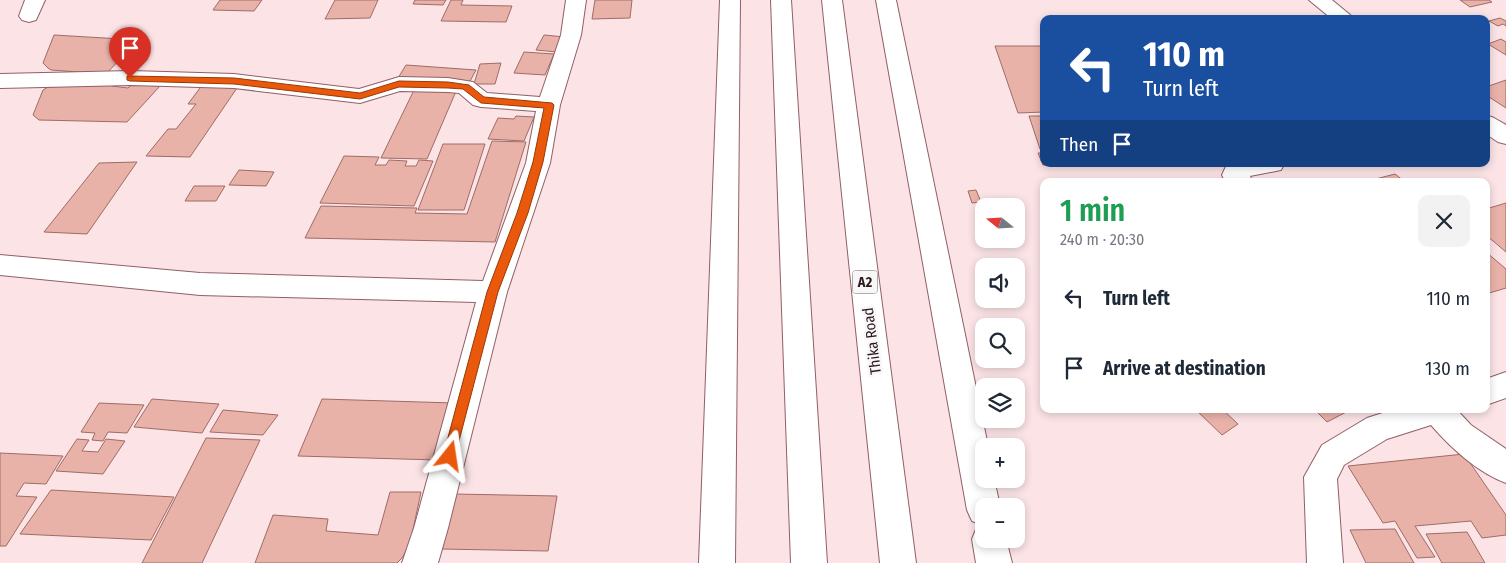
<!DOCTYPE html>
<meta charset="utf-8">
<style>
body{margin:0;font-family:"Fira Sans Condensed",sans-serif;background:#f2f2f3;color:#1f2937;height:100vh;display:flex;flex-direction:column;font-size:19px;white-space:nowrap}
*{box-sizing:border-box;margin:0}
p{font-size:16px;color:#747a83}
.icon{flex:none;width:28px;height:28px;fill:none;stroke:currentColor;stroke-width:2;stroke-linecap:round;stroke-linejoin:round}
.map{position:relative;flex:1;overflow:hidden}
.side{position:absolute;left:1040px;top:178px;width:450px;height:235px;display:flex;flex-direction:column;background:#fff;border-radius:10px;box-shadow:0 2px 8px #0003}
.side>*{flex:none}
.hud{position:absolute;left:1040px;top:15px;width:450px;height:152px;border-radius:10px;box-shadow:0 2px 8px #0003;background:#1a4fa0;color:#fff;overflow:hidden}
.needle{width:32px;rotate:288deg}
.tools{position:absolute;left:975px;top:198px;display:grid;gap:10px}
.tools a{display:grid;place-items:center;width:50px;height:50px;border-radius:10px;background:#fff;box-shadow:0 2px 8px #0003;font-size:25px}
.pin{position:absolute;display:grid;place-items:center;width:42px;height:42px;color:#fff;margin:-51px -21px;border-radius:50% 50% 50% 0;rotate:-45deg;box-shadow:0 0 5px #0007}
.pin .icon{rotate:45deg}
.me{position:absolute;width:55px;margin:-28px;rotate:15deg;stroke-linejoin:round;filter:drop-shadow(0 0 4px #0008)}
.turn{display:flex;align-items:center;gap:18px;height:105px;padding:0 20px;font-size:22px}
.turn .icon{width:65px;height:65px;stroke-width:2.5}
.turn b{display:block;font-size:35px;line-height:42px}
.then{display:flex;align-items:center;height:48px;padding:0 20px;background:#0003;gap:10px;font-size:19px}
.round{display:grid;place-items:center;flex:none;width:52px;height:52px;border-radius:10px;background:#f2f2f3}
.headline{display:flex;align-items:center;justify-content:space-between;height:85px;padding:0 20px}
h1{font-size:30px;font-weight:600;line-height:38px;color:#1e9e55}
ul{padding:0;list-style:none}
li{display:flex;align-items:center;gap:15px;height:70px;padding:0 20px}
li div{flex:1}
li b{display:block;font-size:19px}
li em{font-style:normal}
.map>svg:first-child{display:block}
.building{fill:#e9b2a9;stroke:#9f6c65}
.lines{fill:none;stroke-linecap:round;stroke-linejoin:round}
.minor-casing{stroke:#915f67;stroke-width:2}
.major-casing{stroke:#915f67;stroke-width:2}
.highway-casing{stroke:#915f67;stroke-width:2}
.minor{fill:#fff;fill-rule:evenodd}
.major{fill:#fff;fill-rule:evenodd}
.highway{fill:#fff;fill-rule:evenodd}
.route{fill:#ea580c;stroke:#983908}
.labels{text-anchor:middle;stroke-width:5;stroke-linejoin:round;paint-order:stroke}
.shield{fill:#f7f7f7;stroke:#6a5c5e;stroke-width:1}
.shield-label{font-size:14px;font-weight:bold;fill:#2d191c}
.street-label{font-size:15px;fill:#2d191c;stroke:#f7f7f7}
</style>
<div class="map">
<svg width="1506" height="563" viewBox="0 0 1506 563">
<rect width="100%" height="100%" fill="#fbe3e6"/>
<path class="building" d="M 220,0 L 262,0 L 254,11 L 213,10 Z
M 335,0 L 378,0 L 370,18 L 325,19 Z
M 415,0 L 446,0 L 443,5 L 413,4 Z
M 451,0 L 463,0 L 461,5 L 512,6 L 506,22 L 441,21 Z
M 595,0 L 632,0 L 630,18 L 592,19 Z
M 1460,0 L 1489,0 L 1492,2 L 1470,7 Z
M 1500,18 L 1506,21 L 1506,26 L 1503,24 L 1498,26 L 1489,21 Z
M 54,35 L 138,40 L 106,74 L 51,70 L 48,68 L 43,63 Z
M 544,35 L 565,37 L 557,52 L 536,50 Z
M 1501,39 L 1506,42 L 1506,55 L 1488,44 Z
M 995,46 L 1044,46 L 1044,112 L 1018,113 Z
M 524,52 L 554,54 L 545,75 L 514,73 Z
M 501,63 L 495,84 L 474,84 L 480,64 Z
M 406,65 L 476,70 L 469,83 L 398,78 Z
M 1506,80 L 1506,108 L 1486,95 L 1486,87 Z
M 115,83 L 112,86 L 128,88 L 133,83 L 160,86 L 127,122 L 39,120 L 33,115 L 43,90 L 48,87 Z
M 203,84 L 239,85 L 190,157 L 146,156 L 168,129 L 176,129 L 196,104 L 188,104 Z
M 415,88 L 457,89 L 427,159 L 381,158 Z
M 516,116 L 534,117 L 524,141 L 488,139 L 498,118 L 514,119 Z
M 1029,116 L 1044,116 L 1044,149 L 1040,149 Z
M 492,141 L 526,142 L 495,242 L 305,238 L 321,206 L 417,208 L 415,213 L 467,214 Z
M 443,144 L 485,144 L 464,210 L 418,210 Z
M 1038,153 L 1044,153 L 1044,164 L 1096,165 L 1043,165 Z
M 344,156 L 379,157 L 375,165 L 386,165 L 389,160 L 407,161 L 405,166 L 416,166 L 419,160 L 433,161 L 414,206 L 320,203 Z
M 137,162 L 87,234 L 44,232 L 99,163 Z
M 239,170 L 274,172 L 266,186 L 229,185 Z
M 1395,174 L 1404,181 L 1368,181 Z
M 194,186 L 225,186 L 216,201 L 185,201 Z
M 976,190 L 981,202 L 972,203 L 968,191 Z
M 1506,203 L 1506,252 L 1486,235 L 1486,209 Z
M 1486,252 L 1506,269 L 1506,288 L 1486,294 Z
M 152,399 L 219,404 L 202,433 L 134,427 Z
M 322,399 L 454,403 L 437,460 L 298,456 Z
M 99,403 L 144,405 L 127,433 L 108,432 L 103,441 L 92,440 L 95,433 L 81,432 Z
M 1195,409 L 1222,409 L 1238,424 L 1222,435 Z
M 1314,409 L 1352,409 L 1327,422 Z
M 223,410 L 278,415 L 263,435 L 210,432 Z
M 206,438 L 260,440 L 202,563 L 142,563 Z
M 77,439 L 89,440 L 82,451 L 98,452 L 106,439 L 125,441 L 103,474 L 56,471 Z
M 0,453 L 63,456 L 46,484 L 24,483 L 16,496 L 37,497 L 6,546 L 0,546 Z
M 1464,454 L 1506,515 L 1506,535 L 1482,538 L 1471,521 L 1415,526 L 1435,557 L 1417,558 L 1395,521 L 1383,523 L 1348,466 Z
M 51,490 L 174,497 L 151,540 L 20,534 Z
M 390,492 L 421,492 L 410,544 L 402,558 L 397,563 L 255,563 L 273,515 L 328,519 L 326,531 L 378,535 Z
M 454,494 L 557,496 L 548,551 L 441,549 Z
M 1395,529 L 1414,563 L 1366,563 L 1350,530 Z
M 1467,532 L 1485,563 L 1442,563 L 1426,534 Z"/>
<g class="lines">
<g class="minor-casing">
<path id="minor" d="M 25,0 L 45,0 L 36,20 L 29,22 L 22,20 L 19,16 Z
M 566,0 L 586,0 L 581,35 L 560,105 L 550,163 L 507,292 L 448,528 L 438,563 L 402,563 L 414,528 L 476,302 L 200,295 L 0,275 L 0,255 L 200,273 L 483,281 L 526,163 L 536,111 L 481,107 L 473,105 L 459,93 L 448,92 L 400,91 L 360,103 L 234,88 L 131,85 L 0,88 L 0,74 L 131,71 L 234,74 L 359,89 L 399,77 L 448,78 L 473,82 L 487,93 L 540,97 L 561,35 Z
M 1309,0 L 1332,0 L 1355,19 L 1332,19 Z
M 1486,115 L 1494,118 L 1506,125 L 1506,144 L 1498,142 L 1486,134 Z
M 1227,164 L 1284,164 L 1281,170 L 1250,176 L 1252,181 L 1225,181 L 1222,175 Z
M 1506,372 L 1506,398 L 1486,405 L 1486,379 Z
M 1395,409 L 1456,409 L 1471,425 L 1506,449 L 1506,483 C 1477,472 1451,448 1431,425 L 1387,439 L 1344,465 L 1337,479 L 1343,563 L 1307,563 L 1304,477 L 1322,445 L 1367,418 Z"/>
</g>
<g class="major-casing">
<path id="major" d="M 720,0 L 740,0 L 735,563 L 699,563 Z
M 876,0 L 896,0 L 988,446 L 984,446 L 984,479 L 994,479 L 1000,506 L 984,506 L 984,539 L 1006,539 L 1012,563 L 976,563 L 972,539 L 977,527 L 982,525 L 972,521 L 967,510 Z"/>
</g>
<g class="highway-casing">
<path id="highway" d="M 771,0 L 791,0 L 827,563 L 791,563 Z
M 822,0 L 842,0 L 916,563 L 880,563 Z"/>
</g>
<use href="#minor" class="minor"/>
<use href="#major" class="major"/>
<use href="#highway" class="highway"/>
</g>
<path class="route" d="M 127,76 L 234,78 L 360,93 L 399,81 L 448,82 L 469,85 L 484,97 L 552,103 L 554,105 L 543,162 L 528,213 L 498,292 L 454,460 L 450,462 L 445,460 L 443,456 L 487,292 L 517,213 L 533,162 L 544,108 L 481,103 L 463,89 L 448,88 L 399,87 L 360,99 L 234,84 L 130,81 L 127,80 Z"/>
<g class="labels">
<rect class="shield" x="852.5" y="270.5" width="25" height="23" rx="4"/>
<g class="shield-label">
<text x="865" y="287">A2</text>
</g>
<g class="street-label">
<text transform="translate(872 341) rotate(-97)" y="5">Thika Road</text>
</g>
</g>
</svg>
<div class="tools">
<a><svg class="needle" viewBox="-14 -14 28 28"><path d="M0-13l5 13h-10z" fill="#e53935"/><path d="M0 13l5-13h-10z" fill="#747a83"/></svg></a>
<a><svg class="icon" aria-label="sound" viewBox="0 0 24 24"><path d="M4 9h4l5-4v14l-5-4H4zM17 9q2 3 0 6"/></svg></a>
<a><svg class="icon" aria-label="search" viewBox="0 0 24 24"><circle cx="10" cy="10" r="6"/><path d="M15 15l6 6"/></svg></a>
<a><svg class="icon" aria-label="layers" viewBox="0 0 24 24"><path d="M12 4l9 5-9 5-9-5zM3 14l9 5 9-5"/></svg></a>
<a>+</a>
<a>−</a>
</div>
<div class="pin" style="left:130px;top:78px;background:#d93025"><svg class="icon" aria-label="arrive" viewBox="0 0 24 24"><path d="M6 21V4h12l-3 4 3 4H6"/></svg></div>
<svg class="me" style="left:450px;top:456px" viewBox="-20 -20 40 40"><path d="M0-17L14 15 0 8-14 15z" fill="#ea580c" stroke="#fff" stroke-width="4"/></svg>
<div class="hud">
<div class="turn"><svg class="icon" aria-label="left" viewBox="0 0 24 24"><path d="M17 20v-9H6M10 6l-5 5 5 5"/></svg><div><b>110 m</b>Turn left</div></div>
<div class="then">Then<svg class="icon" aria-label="arrive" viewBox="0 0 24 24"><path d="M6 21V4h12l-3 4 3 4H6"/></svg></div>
</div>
<section class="side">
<div class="headline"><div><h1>1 min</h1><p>240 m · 20:30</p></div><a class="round"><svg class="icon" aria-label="close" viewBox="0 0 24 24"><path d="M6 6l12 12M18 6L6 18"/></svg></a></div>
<ul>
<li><svg class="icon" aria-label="left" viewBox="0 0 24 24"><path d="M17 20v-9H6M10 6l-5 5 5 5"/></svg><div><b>Turn left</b></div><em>110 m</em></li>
<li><svg class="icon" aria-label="arrive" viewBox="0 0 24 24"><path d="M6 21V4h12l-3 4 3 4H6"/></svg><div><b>Arrive at destination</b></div><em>130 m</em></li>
</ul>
</section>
</div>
